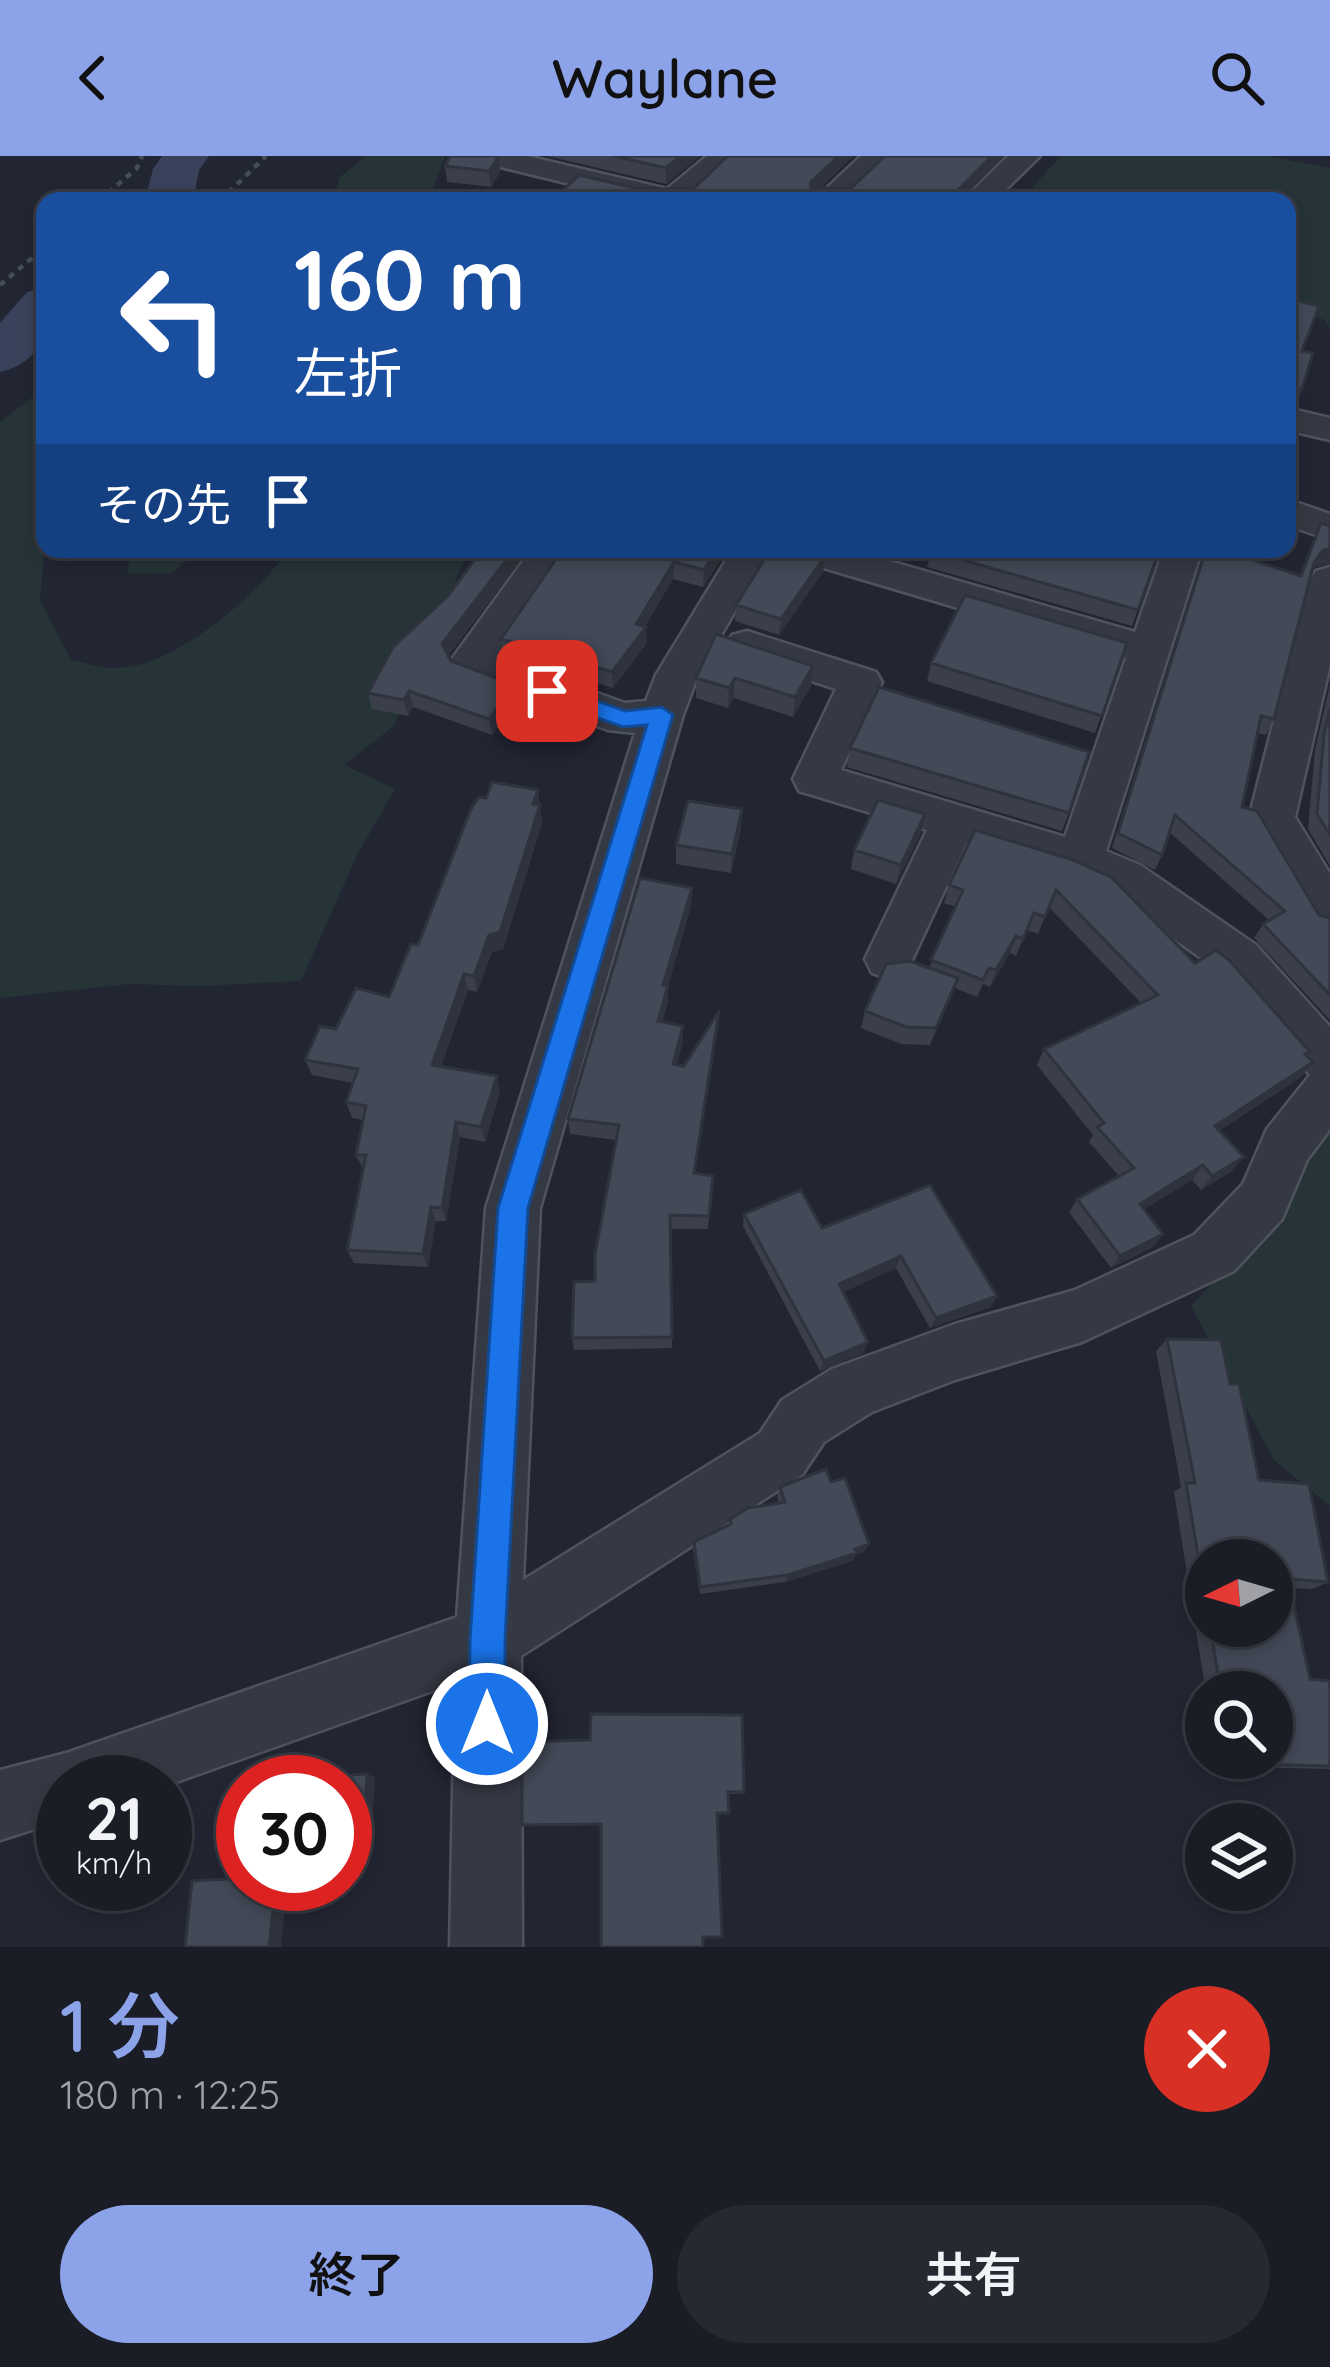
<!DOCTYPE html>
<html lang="ja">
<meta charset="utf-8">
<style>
body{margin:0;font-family:Quicksand,"Noto Sans JP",sans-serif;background:#272932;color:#f1f3f6;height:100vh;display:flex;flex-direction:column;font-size:45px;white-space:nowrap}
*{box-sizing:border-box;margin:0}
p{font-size:39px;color:#9fa1a7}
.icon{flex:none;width:66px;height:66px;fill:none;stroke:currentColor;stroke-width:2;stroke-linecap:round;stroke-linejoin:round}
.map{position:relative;height:1791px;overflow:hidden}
.drawer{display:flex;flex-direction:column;background:#1a1c26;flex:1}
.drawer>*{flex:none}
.hud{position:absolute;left:36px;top:36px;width:1260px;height:366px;border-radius:24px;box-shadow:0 6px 18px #0003,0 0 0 3px #383a43;background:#1a4fa0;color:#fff;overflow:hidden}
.needle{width:78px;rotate:265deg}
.controls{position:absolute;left:1185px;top:1383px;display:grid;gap:24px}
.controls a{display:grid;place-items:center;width:108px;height:108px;border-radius:50%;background:#1a1c26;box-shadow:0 6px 18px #0003,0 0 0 3px #383a43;font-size:60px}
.speed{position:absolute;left:36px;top:1599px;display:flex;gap:24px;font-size:60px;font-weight:700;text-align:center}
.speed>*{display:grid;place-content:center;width:156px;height:156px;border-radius:50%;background:#1a1c26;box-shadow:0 6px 18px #0003,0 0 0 3px #383a43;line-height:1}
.speed small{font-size:30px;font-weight:400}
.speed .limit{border:18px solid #d22;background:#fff;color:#111}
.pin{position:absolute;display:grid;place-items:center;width:102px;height:102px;color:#fff;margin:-51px;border-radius:24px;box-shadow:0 6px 18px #0006}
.me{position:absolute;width:132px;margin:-66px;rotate:0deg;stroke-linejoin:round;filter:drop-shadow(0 0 9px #0008)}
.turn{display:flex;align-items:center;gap:42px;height:252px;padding:0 60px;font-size:54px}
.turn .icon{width:156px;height:156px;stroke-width:2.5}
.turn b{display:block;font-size:84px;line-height:102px}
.then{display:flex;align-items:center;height:114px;padding:0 60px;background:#0003;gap:24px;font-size:45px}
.round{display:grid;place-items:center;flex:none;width:126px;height:126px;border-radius:63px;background:#272932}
.headline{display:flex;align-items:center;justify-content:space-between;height:204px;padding:0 60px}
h1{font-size:72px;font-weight:600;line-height:90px;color:#8ca2e9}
.action{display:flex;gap:24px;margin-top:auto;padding:24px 60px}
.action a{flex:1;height:138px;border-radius:72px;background:#8ca2e9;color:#111;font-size:48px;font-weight:600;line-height:138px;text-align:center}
.action a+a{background:#272932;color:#f1f3f6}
header{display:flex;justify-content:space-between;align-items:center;height:156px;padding:0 60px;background:#8ca2e9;color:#111;font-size:54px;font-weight:600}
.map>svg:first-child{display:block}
.green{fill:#263437}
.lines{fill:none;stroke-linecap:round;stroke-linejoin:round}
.river{fill:#39425a;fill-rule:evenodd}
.minor-casing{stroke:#4f535e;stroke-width:5}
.path{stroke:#434f53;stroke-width:4.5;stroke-dasharray:6 6;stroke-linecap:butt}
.minor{fill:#353944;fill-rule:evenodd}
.wall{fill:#3a3f4b;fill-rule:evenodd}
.shaded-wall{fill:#2f333d}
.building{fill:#434957;stroke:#2f333d;stroke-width:3}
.route{fill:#1a73e8;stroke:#114b97;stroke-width:3}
</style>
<header><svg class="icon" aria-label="back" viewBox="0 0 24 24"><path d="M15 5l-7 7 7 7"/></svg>Waylane<svg class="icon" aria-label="search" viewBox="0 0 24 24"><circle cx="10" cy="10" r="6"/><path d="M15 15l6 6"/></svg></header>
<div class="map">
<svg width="1330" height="1791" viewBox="0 0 1330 1791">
<rect width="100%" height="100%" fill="#222633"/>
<path class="green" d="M 366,0 L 445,0 L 433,34 L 437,45 L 332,45 L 340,21 Z
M 1061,0 L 1268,0 L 1330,12 L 1330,173 L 1325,164 L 1287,152 L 1287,45 L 1020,45 Z
M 31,242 L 45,248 L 45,384 L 40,444 L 71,504 C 85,507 102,512 117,512 C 176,511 257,439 289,393 L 469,393 L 394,570 L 344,609 L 395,633 L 357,699 L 301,825 L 201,830 L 129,828 L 0,842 L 0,266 Z
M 131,393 L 198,393 L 173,417 L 127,418 Z
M 1330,965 L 1330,1350 L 1274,1304 L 1191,1150 L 1292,1043 L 1299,998 Z"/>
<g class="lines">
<path class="river" d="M 162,0 L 209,0 L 199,14 L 193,45 L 145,45 L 153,13 Z
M 45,131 C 45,172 47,205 0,216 L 0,167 L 27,136 Z"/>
<g class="minor-casing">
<path id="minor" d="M 475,0 L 527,0 L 667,33 L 707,0 L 740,0 L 693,45 L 640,45 L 480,6 Z
M 861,0 L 893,0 L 846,45 L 813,45 Z
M 1008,0 L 1040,0 L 994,45 L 962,45 Z
M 1287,252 L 1330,262 L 1330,284 L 1287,274 Z
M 1287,343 L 1330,358 L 1330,384 L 1287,369 Z
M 532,393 L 571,393 L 496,501 L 625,547 L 646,545 L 656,519 L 733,393 L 771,393 L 698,519 L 683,559 L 540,1052 L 523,1424 L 760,1277 L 782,1244 L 832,1213 L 955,1168 L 1075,1134 L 1194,1079 L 1243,1028 L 1267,973 L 1310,919 L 1222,817 L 1106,735 L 1065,716 L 967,686 L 906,817 L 889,823 L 872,817 L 865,803 L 927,674 L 799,635 L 793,623 L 836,533 L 732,499 L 726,489 L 732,479 L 747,475 L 876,516 L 882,526 L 841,614 L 1065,681 L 1126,502 L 790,402 L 785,393 L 848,393 L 1135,476 L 1164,393 L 1202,393 L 1106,695 L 1140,709 L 1256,789 L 1330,871 L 1330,973 L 1307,1004 L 1282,1063 L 1234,1115 L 1082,1186 L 955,1224 L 872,1256 L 824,1286 L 802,1319 L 521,1500 L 522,1791 L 450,1791 L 455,1527 L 165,1630 L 165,1626 L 63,1626 L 63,1664 L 0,1684 L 0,1614 L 66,1597 L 457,1461 L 486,1052 L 635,577 L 608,574 L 455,517 L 449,507 Z
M 1330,411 L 1330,509 L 1295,661 L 1330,718 L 1330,777 L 1313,771 L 1249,662 L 1310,424 L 1316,415 Z"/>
</g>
<path class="path" d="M 99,45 L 137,12 L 142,0
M 220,45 L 266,0
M 0,129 L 45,91"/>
<use href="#minor" class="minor"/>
</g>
<path class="wall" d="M 547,0 L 700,0 L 666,28 Z
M 445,10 L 500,16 L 491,31 L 447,26 Z
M 1287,142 L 1302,195 L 1302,233 L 1295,249 L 1287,249 Z
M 1321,367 L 1315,411 L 1312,415 L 1274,563 L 1266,579 L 1257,577 L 1242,651 L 1319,759 L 1330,762 L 1330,864 L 1254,782 L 1263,768 L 1269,764 L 1169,676 L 1162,699 L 1155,714 L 1112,692 L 1205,393 L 1250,393 L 1247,402 L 1300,420 Z
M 478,393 L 529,393 L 448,500 L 451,505 L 517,545 L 492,579 L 413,551 L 408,560 L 372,553 L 368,537 L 448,440 L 481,395 Z
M 563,393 L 724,399 L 703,431 L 673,423 L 645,470 L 647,487 L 613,532 L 503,499 L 501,483 Z
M 932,393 L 1158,398 L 1132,470 L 927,411 Z
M 823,416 L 779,479 L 735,465 L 736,449 Z
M 1127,487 L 1095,577 L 927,525 L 931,507 Z
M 813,510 L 811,530 L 793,561 L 734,542 L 728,552 L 696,542 L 696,522 Z
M 1330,529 L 1330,710 L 1308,673 L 1315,593 Z
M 850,592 L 1069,657 L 1062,675 L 847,611 Z
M 538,634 L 542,667 L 503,793 L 492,796 L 477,836 L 468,834 L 441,910 L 500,936 L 485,986 L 460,981 L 446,1065 L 436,1065 L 428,1111 L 354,1107 L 347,1094 L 363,1013 L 356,999 L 363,964 L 352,962 L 346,946 L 353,927 L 312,919 L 305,904 L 336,873 L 389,841 L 418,789 L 486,642 Z
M 925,658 L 921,677 L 896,728 L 851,713 L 854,694 Z
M 741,672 L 731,717 L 676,708 L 676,689 Z
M 975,674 L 1195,807 L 1310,896 L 1307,900 L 1313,906 L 1301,921 L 1219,975 L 1232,1015 L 1201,1034 L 1192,1024 L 1144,1053 L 1163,1078 L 1153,1091 L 1111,1112 L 1069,1056 L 1077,1043 L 1119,1020 L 1089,986 L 1093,979 L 1037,909 L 1044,893 L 1141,847 L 1049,751 L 1038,778 L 1027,774 L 1016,800 L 1010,797 L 990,831 L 983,828 L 977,841 L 955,832 L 930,889 L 901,888 L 861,872 L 865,855 L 929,812 L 956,751 L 944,747 L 949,729 Z
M 692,732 L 691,750 L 668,830 L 668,846 L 662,866 L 683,886 L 676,909 L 684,910 L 719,855 L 695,1017 L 713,1020 L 708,1073 L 670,1073 L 672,1192 L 574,1194 L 572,1182 L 595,1125 L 616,984 L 570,978 L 568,963 Z
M 930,1029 L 991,1151 L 930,1172 L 896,1112 L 843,1136 L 864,1197 L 820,1215 L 743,1070 L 744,1058 L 822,1072 Z
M 1167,1183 L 1230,1228 L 1259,1324 L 1328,1426 L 1312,1433 L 1290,1432 L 1310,1523 L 1330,1525 L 1330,1613 L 1228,1611 L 1226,1602 L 1272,1602 L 1272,1536 L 1206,1537 L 1174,1336 L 1181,1331 L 1156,1195 ZM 1206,1404 L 1272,1470 L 1206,1470 Z
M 831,1326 L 869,1388 L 864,1396 L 856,1399 L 852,1405 L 785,1426 L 700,1438 L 693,1394 L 694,1386 L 729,1369 L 730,1363 L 779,1347 L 777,1340 L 780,1331 Z
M 522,1586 L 744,1636 L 742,1638 L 728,1638 L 729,1657 L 728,1658 L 601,1669 L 526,1670 L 522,1669 Z"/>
<path class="shaded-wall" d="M 499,0 L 500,16 L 491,31 L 489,15 Z
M 681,0 L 700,0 L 666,28 L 666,12 Z
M 839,0 L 854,0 L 810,42 L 811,26 Z
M 992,0 L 1005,0 L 960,45 L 947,45 Z
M 515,393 L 529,393 L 445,504 L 442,488 Z
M 718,393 L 724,393 L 724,399 L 703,431 L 704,414 Z
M 1330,393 L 1330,408 L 1315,411 L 1306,423 L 1314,407 L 1323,394 Z
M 825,400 L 823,416 L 779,479 L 781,463 Z
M 674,406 L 673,423 L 637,483 L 646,471 L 647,487 L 613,532 L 612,516 L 636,468 Z
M 813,510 L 811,530 L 793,561 L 795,541 Z
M 735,522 L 734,542 L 728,552 L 729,532 Z
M 515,529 L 517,545 L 492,579 L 489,563 Z
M 409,535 L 413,551 L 408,560 L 404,544 Z
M 538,634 L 542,667 L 503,793 L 492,796 L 477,836 L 474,820 Z
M 742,653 L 741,672 L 731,717 L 732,698 Z
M 925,658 L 921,677 L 896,728 L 901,709 Z
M 692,732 L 691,750 L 668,830 L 668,846 L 658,881 L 658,865 L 663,829 Z
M 1016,780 L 1010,797 L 990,831 L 996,814 Z
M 464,818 L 468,834 L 436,924 L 432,909 Z
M 958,822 L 952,840 L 930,889 L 936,872 Z
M 719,855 L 718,872 L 693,1031 L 694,1017 Z
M 683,870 L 683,886 L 672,924 L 673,908 Z
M 1313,906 L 1301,921 L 1204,985 L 1215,970 Z
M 497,920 L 500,936 L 485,986 L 481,971 Z
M 456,966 L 460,981 L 446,1065 L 442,1052 Z
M 1244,1001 L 1232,1015 L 1201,1034 L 1212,1020 Z
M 1203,1009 L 1192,1024 L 1130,1062 L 1140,1048 Z
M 431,1051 L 436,1065 L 428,1111 L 423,1098 Z
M 1163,1078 L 1153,1091 L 1111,1112 L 1120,1100 Z
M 901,1100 L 896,1112 L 835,1139 L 839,1128 Z
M 997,1140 L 991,1151 L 930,1172 L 936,1162 Z
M 868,1186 L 864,1197 L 820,1215 L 824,1205 Z
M 869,1388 L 864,1396 L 856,1399 L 852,1405 L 785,1426 L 788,1419 Z
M 367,1618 L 375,1621 L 371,1692 L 363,1692 Z
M 276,1728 L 287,1728 L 281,1791 L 269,1791 Z"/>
<path class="building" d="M 450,0 L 499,0 L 489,15 L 445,10 Z
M 614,0 L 681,0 L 666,12 Z
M 728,0 L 839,0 L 811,26 L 811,32 L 851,32 L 885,0 L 992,0 L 947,45 L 552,45 L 579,19 L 639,33 L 693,33 Z
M 1287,142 L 1319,150 L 1302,195 L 1313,197 L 1302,233 L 1291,232 L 1289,237 L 1287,236 Z
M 1321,367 L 1330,370 L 1330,393 L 1323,394 L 1314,407 L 1274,563 L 1261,560 L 1242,651 L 1257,655 L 1319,759 L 1330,762 L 1330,839 L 1263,768 L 1285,755 L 1175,659 L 1162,699 L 1118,677 L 1206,393 L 1250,393 L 1247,402 L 1301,420 Z
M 482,393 L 515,393 L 442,488 L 451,505 L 515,529 L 489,563 L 409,535 L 404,544 L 368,537 L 393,491 L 448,440 Z
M 563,393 L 718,393 L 704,414 L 674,406 L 636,468 L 646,471 L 612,516 L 501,483 Z
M 771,393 L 801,393 L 825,400 L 781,463 L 736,449 Z
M 932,393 L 1140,393 L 1158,398 L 1138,454 L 931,395 Z
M 965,439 L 1127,487 L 1102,560 L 931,507 Z
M 716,478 L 813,510 L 795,541 L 735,522 L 729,532 L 696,522 Z
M 879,531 L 1089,596 L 1069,657 L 850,592 Z
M 1330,553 L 1330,679 L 1317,658 L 1324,578 Z
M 492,626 L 538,634 L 533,648 L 540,649 L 500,776 L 489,779 L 474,820 L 464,818 L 432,909 L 497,920 L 481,971 L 456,966 L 442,1052 L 431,1051 L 423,1098 L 347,1094 L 366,999 L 356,999 L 366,950 L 346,946 L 358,913 L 305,904 L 320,870 L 336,873 L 356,832 L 389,841 L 411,788 L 418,789 L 471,653 L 479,641 L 486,642 Z
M 878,644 L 925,658 L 901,709 L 854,694 Z
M 688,645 L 742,653 L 732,698 L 676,689 Z
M 975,674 L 1070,703 L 1111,721 L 1195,807 L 1216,794 L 1229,804 L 1310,896 L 1305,898 L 1313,906 L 1215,970 L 1244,1001 L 1212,1020 L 1203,1009 L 1140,1048 L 1163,1078 L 1120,1100 L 1077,1043 L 1134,1012 L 1097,971 L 1104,967 L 1044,893 L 1158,839 L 1056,734 L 1045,761 L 1034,757 L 1023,783 L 1016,780 L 996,814 L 989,812 L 983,824 L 931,804 L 963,734 L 949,729 Z
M 640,722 L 692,732 L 663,829 L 668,830 L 658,865 L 683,870 L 673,908 L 684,910 L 719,855 L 694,1017 L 713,1020 L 709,1060 L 670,1059 L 672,1181 L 572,1182 L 574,1126 L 595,1125 L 595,1099 L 619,969 L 568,963 Z
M 909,805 L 958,822 L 936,872 L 906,871 L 865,855 L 886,808 Z
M 930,1029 L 997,1140 L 936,1162 L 901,1100 L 839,1128 L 868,1186 L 824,1205 L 744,1058 L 801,1034 L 822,1072 Z
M 1167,1183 L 1221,1184 L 1230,1228 L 1239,1228 L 1259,1324 L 1309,1328 L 1328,1426 L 1288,1423 L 1310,1523 L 1330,1525 L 1330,1610 L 1243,1608 L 1242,1602 L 1272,1602 L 1272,1536 L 1221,1536 L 1210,1470 L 1272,1470 L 1272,1404 L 1206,1404 L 1206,1448 L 1186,1327 L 1195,1327 Z
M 826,1313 L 831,1326 L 845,1322 L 869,1388 L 855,1393 L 857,1397 L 788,1419 L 700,1431 L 694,1386 L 731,1368 L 730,1363 L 748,1352 L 785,1346 L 780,1331 Z
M 591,1558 L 742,1559 L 744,1636 L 728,1636 L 729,1657 L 717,1657 L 722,1781 L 703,1781 L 703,1791 L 601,1791 L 601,1668 L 522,1669 L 522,1586 L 590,1584 Z
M 367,1618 L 363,1692 L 345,1693 L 345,1626 L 274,1626 L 275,1623 Z
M 243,1722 L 243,1728 L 276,1728 L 269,1791 L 185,1791 L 192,1725 Z"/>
<path class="route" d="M 547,527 L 625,555 L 662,551 L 673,559 L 528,1052 L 505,1484 L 505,1568 L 500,1581 L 487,1586 L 474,1581 L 469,1568 L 470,1484 L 498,1052 L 647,569 L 623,571 L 539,541 L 539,530 Z"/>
</svg>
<div class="controls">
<a><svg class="needle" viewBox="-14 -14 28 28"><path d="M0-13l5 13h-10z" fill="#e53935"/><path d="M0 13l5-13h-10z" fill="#9fa1a7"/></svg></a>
<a><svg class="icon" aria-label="search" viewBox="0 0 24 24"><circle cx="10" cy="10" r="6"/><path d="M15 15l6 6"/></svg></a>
<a><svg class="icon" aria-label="layers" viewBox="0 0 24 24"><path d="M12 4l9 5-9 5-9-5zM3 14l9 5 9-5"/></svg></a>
</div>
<div class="speed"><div>21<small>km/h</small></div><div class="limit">30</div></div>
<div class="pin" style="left:547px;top:535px;background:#d93025"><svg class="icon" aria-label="arrive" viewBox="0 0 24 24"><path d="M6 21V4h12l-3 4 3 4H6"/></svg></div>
<svg class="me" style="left:487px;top:1568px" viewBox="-20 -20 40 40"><circle r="17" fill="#1a73e8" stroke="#fff" stroke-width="3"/><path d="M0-11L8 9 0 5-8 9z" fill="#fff"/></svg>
<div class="hud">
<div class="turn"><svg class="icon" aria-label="left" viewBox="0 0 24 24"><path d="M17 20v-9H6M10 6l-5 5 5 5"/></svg><div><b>160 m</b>左折</div></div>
<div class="then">その先<svg class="icon" aria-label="arrive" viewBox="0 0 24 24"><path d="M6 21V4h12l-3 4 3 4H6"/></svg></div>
</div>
</div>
<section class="drawer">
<div class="headline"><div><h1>1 分</h1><p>180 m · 12:25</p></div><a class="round" style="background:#d93025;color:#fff"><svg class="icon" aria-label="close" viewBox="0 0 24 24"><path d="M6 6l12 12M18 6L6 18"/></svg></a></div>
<div class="action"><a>終了</a><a>共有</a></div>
</section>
